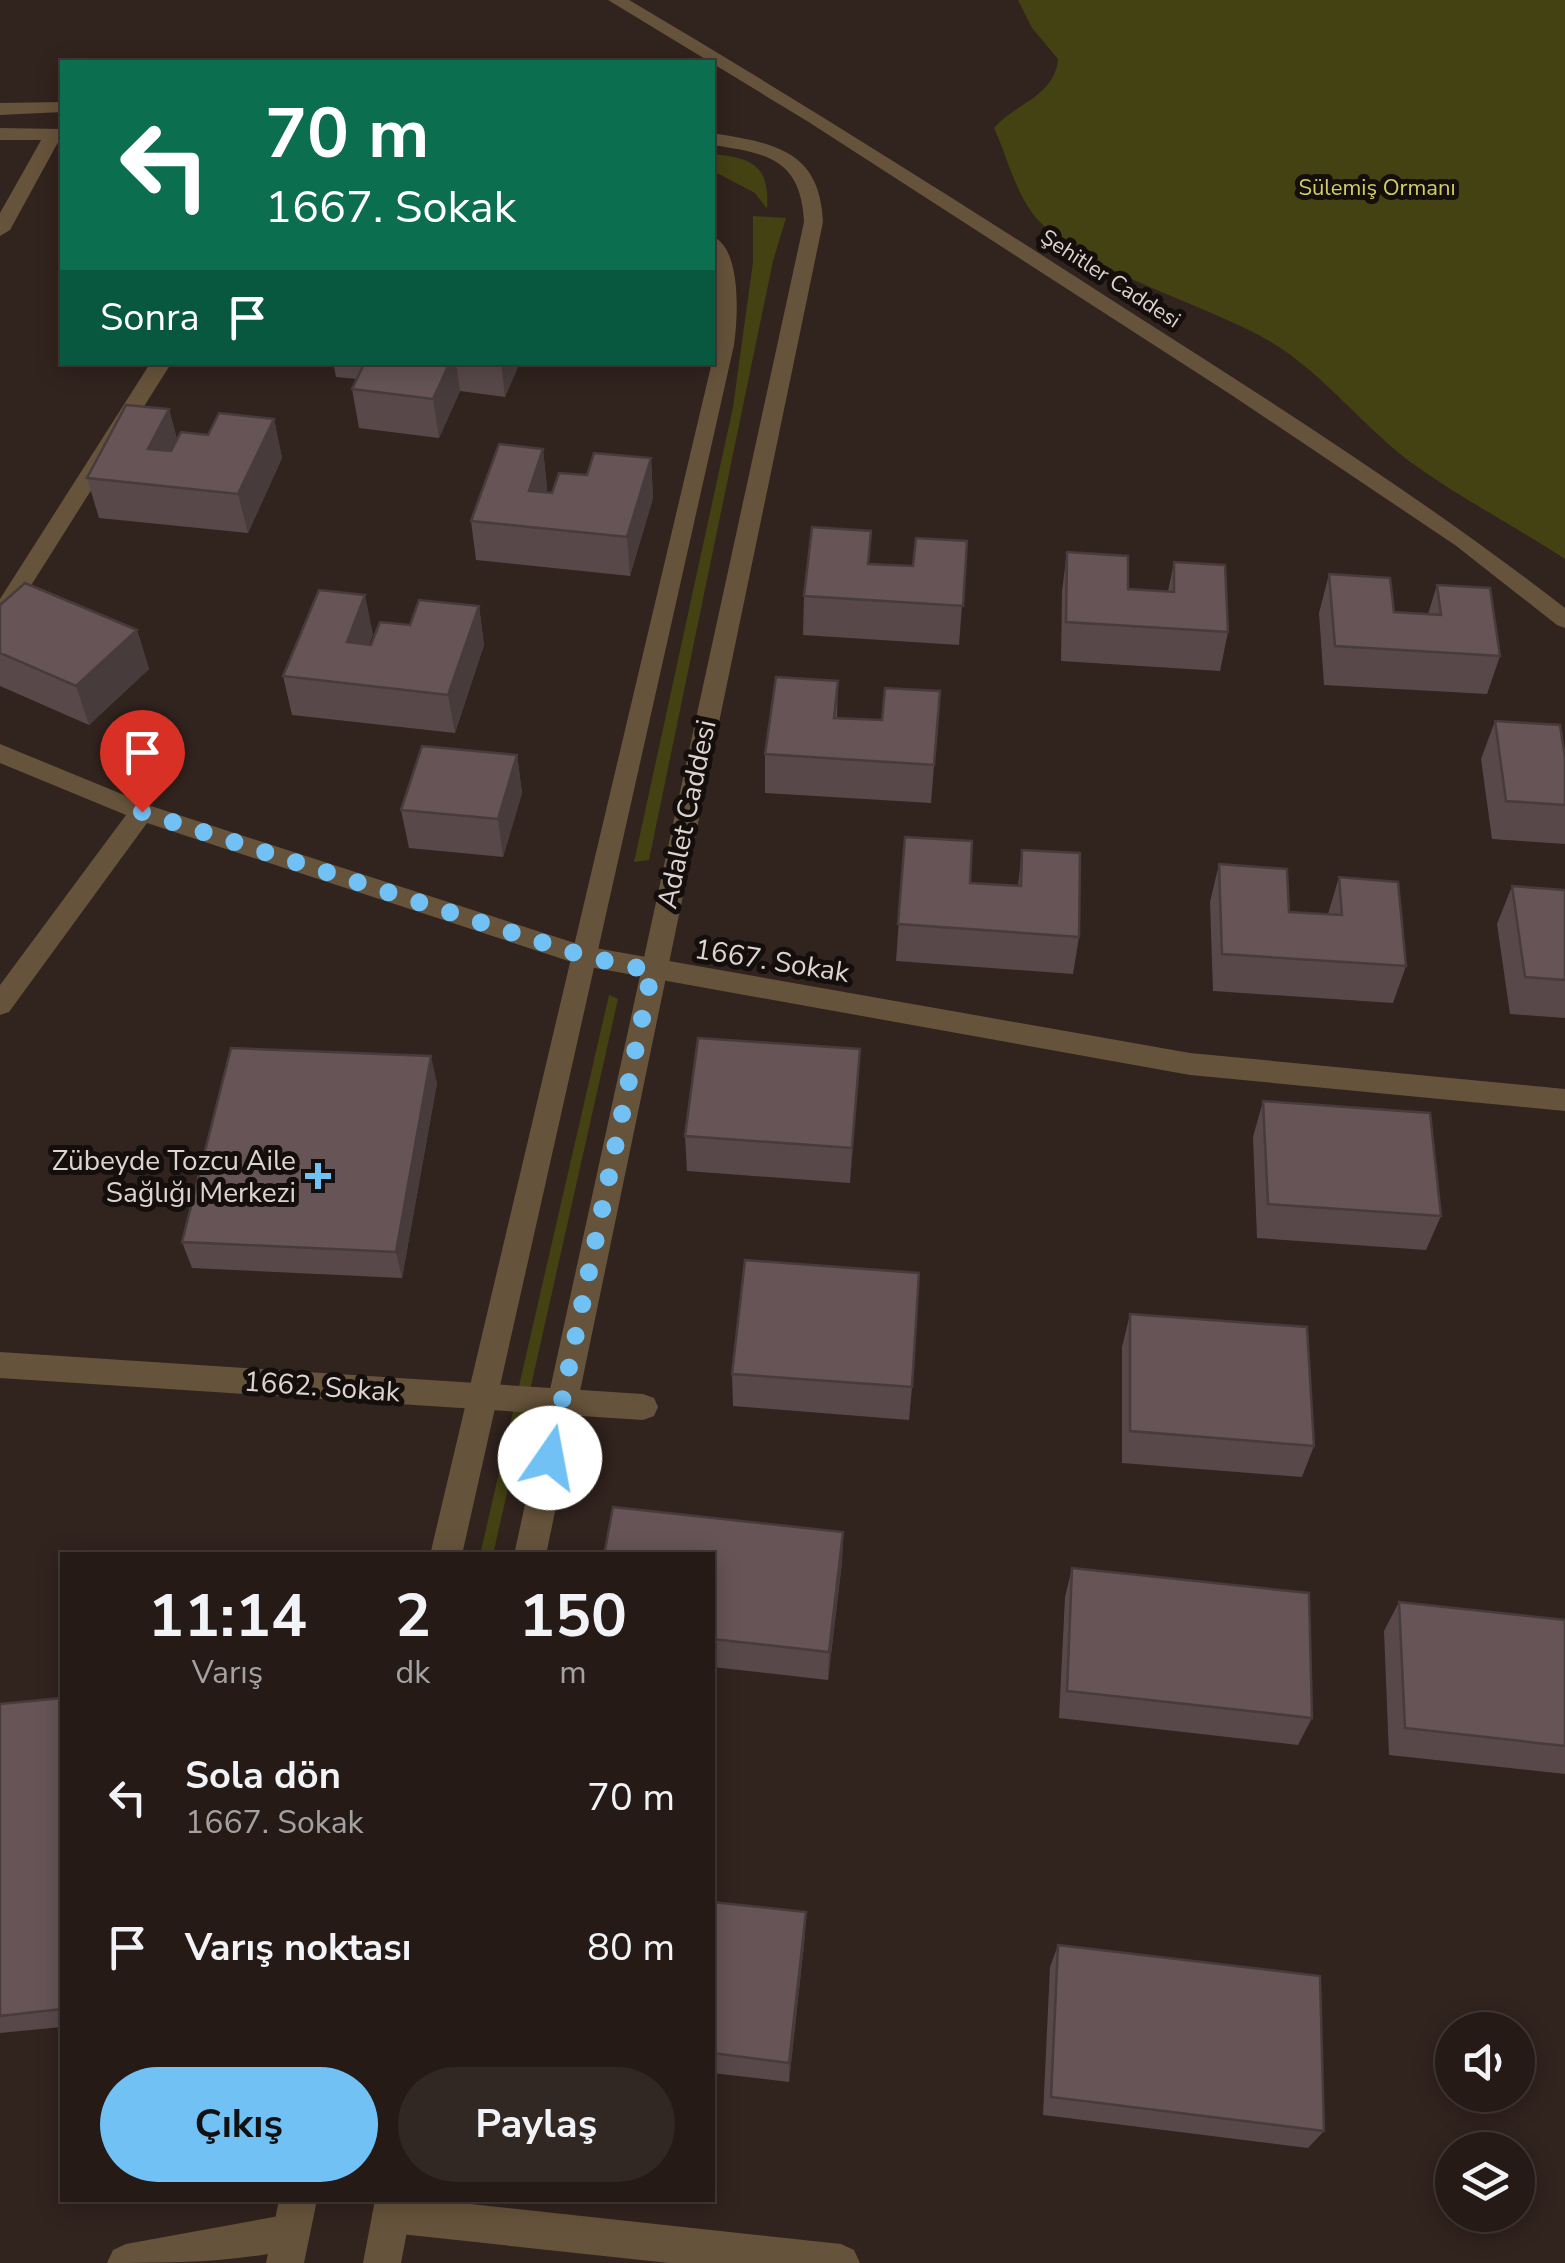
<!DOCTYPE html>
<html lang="tr">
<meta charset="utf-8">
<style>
body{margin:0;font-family:"Nunito Sans",sans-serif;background:#312723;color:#f1f3f6;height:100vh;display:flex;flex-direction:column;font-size:38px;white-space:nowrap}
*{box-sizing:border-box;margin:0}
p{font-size:32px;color:#a3a1a1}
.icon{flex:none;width:55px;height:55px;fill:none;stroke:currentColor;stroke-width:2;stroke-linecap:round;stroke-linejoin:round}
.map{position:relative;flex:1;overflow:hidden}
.panel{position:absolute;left:60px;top:1552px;width:655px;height:650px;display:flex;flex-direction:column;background:#251a16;border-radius:0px;box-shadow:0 5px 25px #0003,0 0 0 2px #423835}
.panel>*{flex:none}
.hud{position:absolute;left:60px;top:60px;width:655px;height:305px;border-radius:0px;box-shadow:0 5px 25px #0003,0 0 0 2px #423835;background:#0b6e4f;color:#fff;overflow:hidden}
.tools{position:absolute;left:1435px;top:2012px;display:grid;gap:20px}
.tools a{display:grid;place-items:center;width:100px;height:100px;border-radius:50%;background:#251a16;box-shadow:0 5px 25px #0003,0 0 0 2px #423835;font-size:50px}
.pin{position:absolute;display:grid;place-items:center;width:85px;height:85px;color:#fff;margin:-102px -42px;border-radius:50% 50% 50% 0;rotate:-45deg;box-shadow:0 0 10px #0007}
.pin .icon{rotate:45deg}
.me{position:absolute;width:110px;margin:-55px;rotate:12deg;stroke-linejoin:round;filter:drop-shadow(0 0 8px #0008)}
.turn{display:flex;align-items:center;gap:35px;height:210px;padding:0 40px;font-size:45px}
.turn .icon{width:130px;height:130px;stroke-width:2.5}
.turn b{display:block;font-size:70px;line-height:85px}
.then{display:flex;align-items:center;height:95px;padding:0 40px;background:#0003;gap:20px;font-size:38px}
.eta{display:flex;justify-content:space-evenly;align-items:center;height:170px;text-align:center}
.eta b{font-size:60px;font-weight:700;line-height:70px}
.cta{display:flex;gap:20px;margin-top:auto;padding:20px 40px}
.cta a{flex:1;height:115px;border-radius:60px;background:#72c1f5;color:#111;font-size:40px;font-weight:700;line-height:115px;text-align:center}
.cta a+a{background:#312723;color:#f1f3f6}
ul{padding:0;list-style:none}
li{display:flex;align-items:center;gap:30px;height:150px;padding:0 40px}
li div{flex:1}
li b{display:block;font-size:38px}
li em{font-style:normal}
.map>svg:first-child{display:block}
.green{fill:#444113}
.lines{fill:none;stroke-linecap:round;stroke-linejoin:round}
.minor{fill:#66533b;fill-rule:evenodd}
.tertiary{fill:#66533b;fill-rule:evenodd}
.wall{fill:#58484a}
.shaded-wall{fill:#473b3c}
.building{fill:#665456;stroke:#473b3c;stroke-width:2.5}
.route{stroke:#72c1f5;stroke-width:18;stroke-dasharray:0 32.4}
.poi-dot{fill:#72c1f5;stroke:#140e0c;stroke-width:4}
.labels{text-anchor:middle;stroke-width:10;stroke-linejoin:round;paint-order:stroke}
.far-park-label{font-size:22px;fill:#d3ce64;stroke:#140e0c}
.far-street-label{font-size:22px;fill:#ddd3cf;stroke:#140e0c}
.street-label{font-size:28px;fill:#ddd3cf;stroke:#140e0c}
.poi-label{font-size:28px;fill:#ddd3cf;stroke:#140e0c;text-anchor:end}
</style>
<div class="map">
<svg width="1565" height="2263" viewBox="0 0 1565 2263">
<rect width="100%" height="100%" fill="#31231e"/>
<path class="green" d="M 1018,0 L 1565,0 L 1565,559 C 1516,527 1464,500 1416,466 C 1364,429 1327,376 1271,342 C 1205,303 1093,275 1041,223 C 1017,200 1008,158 994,128 C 1016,103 1055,96 1058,59 L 1032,28 Z
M 713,154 C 753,158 770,166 767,209 L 755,193 L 713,171 Z
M 753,216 L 786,218 L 773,261 L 649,860 L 634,862 L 733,407 L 753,262 Z
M 609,995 L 618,999 L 493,1555 L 480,1555 Z"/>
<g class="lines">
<path class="minor" d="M 608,0 L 629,0 C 800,101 966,206 1132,313 C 1280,407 1427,501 1565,608 L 1565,628 L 1557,625 L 1455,545 L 1233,396 L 807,121 Z
M 53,129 L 62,135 L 10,230 L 0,236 L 0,213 L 44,135 Z
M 151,362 L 172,362 L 8,622 L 0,625 L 0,599 Z
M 0,744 L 151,806 L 584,946 L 1190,1053 L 1565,1089 L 1565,1111 L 1190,1075 L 584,966 L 147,823 L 9,1012 L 0,1015 L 0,985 L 126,815 L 0,763 Z
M 0,1352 L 643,1394 L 654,1398 L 658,1407 L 654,1416 L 643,1420 L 0,1378 Z
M 433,2200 L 841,2244 L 854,2250 L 860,2263 L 669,2263 L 391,2233 L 378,2227 L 372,2214 L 380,2200 Z
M 290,2214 L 303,2220 L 309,2233 L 303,2246 C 243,2263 171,2263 107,2263 L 113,2250 L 126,2244 Z"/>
<path class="tertiary" d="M 62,102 L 62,112 L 0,115 L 0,103 Z
M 0,128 L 62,129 L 62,140 L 0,140 Z
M 712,133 C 774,143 820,150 823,222 L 546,1555 L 514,1555 L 804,222 C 801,159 767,153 712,145 Z
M 712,236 C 742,248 738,318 734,345 L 462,1555 L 430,1555 L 712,362 L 717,305 Z
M 279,2200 L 317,2200 L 304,2263 L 266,2263 Z
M 375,2200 L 413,2200 L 401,2263 L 363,2263 Z"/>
</g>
<path class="wall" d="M 333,362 L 520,362 L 505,397 L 460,391 L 439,438 L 359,428 L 352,389 L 357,379 L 336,377 Z
M 169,409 L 177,439 L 208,435 L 274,419 L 282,458 L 248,533 L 99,518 L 87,478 Z
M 543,449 L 547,488 L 546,492 L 552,493 L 587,475 L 651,458 L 653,498 L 630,576 L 476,560 L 471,521 Z
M 967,541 L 959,645 L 803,635 L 804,596 L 870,564 L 913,566 Z
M 1067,552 L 1128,589 L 1168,591 L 1174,562 L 1228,632 L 1220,671 L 1061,661 L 1062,591 Z
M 1329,574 L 1394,612 L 1428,614 L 1437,585 L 1500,656 L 1487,694 L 1324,685 L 1319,613 Z
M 0,605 L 137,630 L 149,669 L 89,725 L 0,686 Z
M 479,606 L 484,645 L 455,733 L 292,715 L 283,676 L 373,634 L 369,644 L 410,625 Z
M 838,681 L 837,718 L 882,720 L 940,691 L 931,803 L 765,793 L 765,754 Z
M 1495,721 L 1565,757 L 1565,844 L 1492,839 L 1481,759 Z
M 517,755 L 522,793 L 503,857 L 409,848 L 401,810 Z
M 905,837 L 970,883 L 1018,886 L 1022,850 L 1079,937 L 1073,974 L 896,961 Z
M 1219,864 L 1289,912 L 1328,914 L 1339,877 L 1406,966 L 1393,1003 L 1213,991 L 1210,902 Z
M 1512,886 L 1565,890 L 1565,1018 L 1510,1014 L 1497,924 Z
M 860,1049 L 850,1183 L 687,1171 L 685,1136 Z
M 437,1083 L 402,1278 L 192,1268 L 182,1242 Z
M 1263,1101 L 1441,1216 L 1426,1250 L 1257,1238 L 1253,1137 Z
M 1130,1314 L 1314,1446 L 1302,1477 L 1122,1463 L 1122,1347 Z
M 732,1374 L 912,1387 L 909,1420 L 733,1406 Z
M 843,1532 L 842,1562 L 828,1680 L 712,1667 L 712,1555 Z
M 1072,1568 L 1312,1718 L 1298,1745 L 1059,1718 L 1065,1597 Z
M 1399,1602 L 1565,1620 L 1565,1774 L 1389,1755 L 1384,1631 Z
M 62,1698 L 62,2027 L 0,2033 L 0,1704 Z
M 712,1902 L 805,1935 L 789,2082 L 712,2073 Z
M 1058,1945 L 1324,2131 L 1308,2148 L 1043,2115 L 1050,1967 Z"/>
<path class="shaded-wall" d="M 450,362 L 456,362 L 460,391 L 439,438 L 433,399 Z
M 501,362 L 520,362 L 505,397 Z
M 169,409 L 179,448 L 161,486 L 148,449 Z
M 274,419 L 282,458 L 248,533 L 238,494 Z
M 543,449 L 547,488 L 533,530 L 529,491 Z
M 651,458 L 653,498 L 630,576 L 627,537 Z
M 365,595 L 373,634 L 355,681 L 347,642 Z
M 479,606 L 484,645 L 455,733 L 448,695 Z
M 137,630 L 149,669 L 89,725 L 76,686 Z
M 517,755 L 522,793 L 503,857 L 498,819 Z
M 860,1049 L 858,1085 L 850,1183 L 852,1148 Z
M 431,1056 L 437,1083 L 402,1278 L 396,1252 Z
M 843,1532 L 842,1562 L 828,1680 L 829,1652 Z
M 806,1912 L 805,1935 L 789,2082 L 789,2063 Z"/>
<path class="building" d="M 365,362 L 450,362 L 433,399 L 352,389 Z
M 126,405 L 169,409 L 148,449 L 171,451 L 181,432 L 208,435 L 219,413 L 274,419 L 238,494 L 87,478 Z
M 499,444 L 543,449 L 529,491 L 552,493 L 559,473 L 587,475 L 594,453 L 651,458 L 627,537 L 471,521 Z
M 812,527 L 871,531 L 868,564 L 913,566 L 916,538 L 967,541 L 963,606 L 804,596 Z
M 1067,552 L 1128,556 L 1128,589 L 1174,592 L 1174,562 L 1225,565 L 1228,632 L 1066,622 Z
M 1329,574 L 1390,578 L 1394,612 L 1441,615 L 1437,585 L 1490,588 L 1500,656 L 1335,646 Z
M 25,583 L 137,630 L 76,686 L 0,653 L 0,605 Z
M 319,590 L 365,595 L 347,642 L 371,645 L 380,622 L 410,625 L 419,600 L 479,606 L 448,695 L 283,676 Z
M 776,677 L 838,681 L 834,718 L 882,720 L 885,688 L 940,691 L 934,765 L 765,754 Z
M 1495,721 L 1560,725 L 1565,757 L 1565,805 L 1506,801 Z
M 422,746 L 517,755 L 498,819 L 401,810 Z
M 905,837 L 972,841 L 970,883 L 1021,886 L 1022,850 L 1080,853 L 1079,937 L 898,924 Z
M 1219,864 L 1287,869 L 1289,912 L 1342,915 L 1339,877 L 1398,882 L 1406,966 L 1222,954 Z
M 1512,886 L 1565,890 L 1565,980 L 1525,977 Z
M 698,1038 L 860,1049 L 852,1148 L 685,1136 Z
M 231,1048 L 431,1056 L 396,1252 L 182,1242 Z
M 1263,1101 L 1430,1113 L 1441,1216 L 1268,1204 Z
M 745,1260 L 919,1273 L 912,1387 L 732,1374 Z
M 1130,1314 L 1307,1327 L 1314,1446 L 1130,1431 Z
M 613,1507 L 843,1532 L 829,1652 L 712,1639 L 712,1555 L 604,1555 Z
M 1072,1568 L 1309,1593 L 1312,1718 L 1067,1691 Z
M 1399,1602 L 1565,1620 L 1565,1746 L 1405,1728 Z
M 62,1698 L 62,2009 L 0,2016 L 0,1704 Z
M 712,1902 L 806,1912 L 789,2063 L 712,2053 Z
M 1058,1945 L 1320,1976 L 1324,2131 L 1051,2097 Z"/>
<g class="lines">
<path class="route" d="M 142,812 L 584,956 L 652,971 L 550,1458"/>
</g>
<path class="poi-dot" d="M313 1161h10v10h10v10h-10v10h-10v-10h-10v-10h10z"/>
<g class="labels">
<g class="far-park-label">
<text x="1377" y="195">Sülemiş Ormanı</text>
</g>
<g class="far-street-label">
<text transform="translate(1111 278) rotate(33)" y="8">Şehitler Caddesi</text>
</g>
<g class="street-label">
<text transform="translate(686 814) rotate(-78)" y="10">Adalet Caddesi</text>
<text transform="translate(772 960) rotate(9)" y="10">1667. Sokak</text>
<text transform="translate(322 1386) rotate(4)" y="10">1662. Sokak</text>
</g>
<g class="poi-label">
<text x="296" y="1170">Zübeyde Tozcu Aile<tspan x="296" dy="32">Sağlığı Merkezi</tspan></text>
</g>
</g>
</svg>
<div class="tools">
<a><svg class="icon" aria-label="sound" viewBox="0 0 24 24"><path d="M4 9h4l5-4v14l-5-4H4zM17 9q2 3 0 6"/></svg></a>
<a><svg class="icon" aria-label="layers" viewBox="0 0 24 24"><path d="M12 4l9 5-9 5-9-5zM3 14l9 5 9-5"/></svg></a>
</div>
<div class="pin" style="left:142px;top:812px;background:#d93025"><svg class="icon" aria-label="arrive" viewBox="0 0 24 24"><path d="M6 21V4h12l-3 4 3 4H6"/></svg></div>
<svg class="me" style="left:550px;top:1458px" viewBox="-20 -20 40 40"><circle r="19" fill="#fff"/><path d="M0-13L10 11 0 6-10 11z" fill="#72c1f5"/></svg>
<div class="hud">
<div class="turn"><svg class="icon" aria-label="left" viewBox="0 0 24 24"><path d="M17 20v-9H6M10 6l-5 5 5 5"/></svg><div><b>70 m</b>1667. Sokak</div></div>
<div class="then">Sonra<svg class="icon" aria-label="arrive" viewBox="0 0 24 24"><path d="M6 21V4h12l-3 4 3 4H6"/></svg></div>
</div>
<section class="panel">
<div class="eta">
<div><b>11:14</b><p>Varış</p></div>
<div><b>2</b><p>dk</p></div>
<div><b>150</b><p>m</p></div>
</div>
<ul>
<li><svg class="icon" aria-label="left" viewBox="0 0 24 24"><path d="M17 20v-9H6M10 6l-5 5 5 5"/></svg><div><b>Sola dön</b><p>1667. Sokak</p></div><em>70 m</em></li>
<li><svg class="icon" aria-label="arrive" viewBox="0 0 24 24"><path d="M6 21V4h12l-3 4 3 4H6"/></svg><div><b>Varış noktası</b></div><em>80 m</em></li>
</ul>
<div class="cta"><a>Çıkış</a><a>Paylaş</a></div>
</section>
</div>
